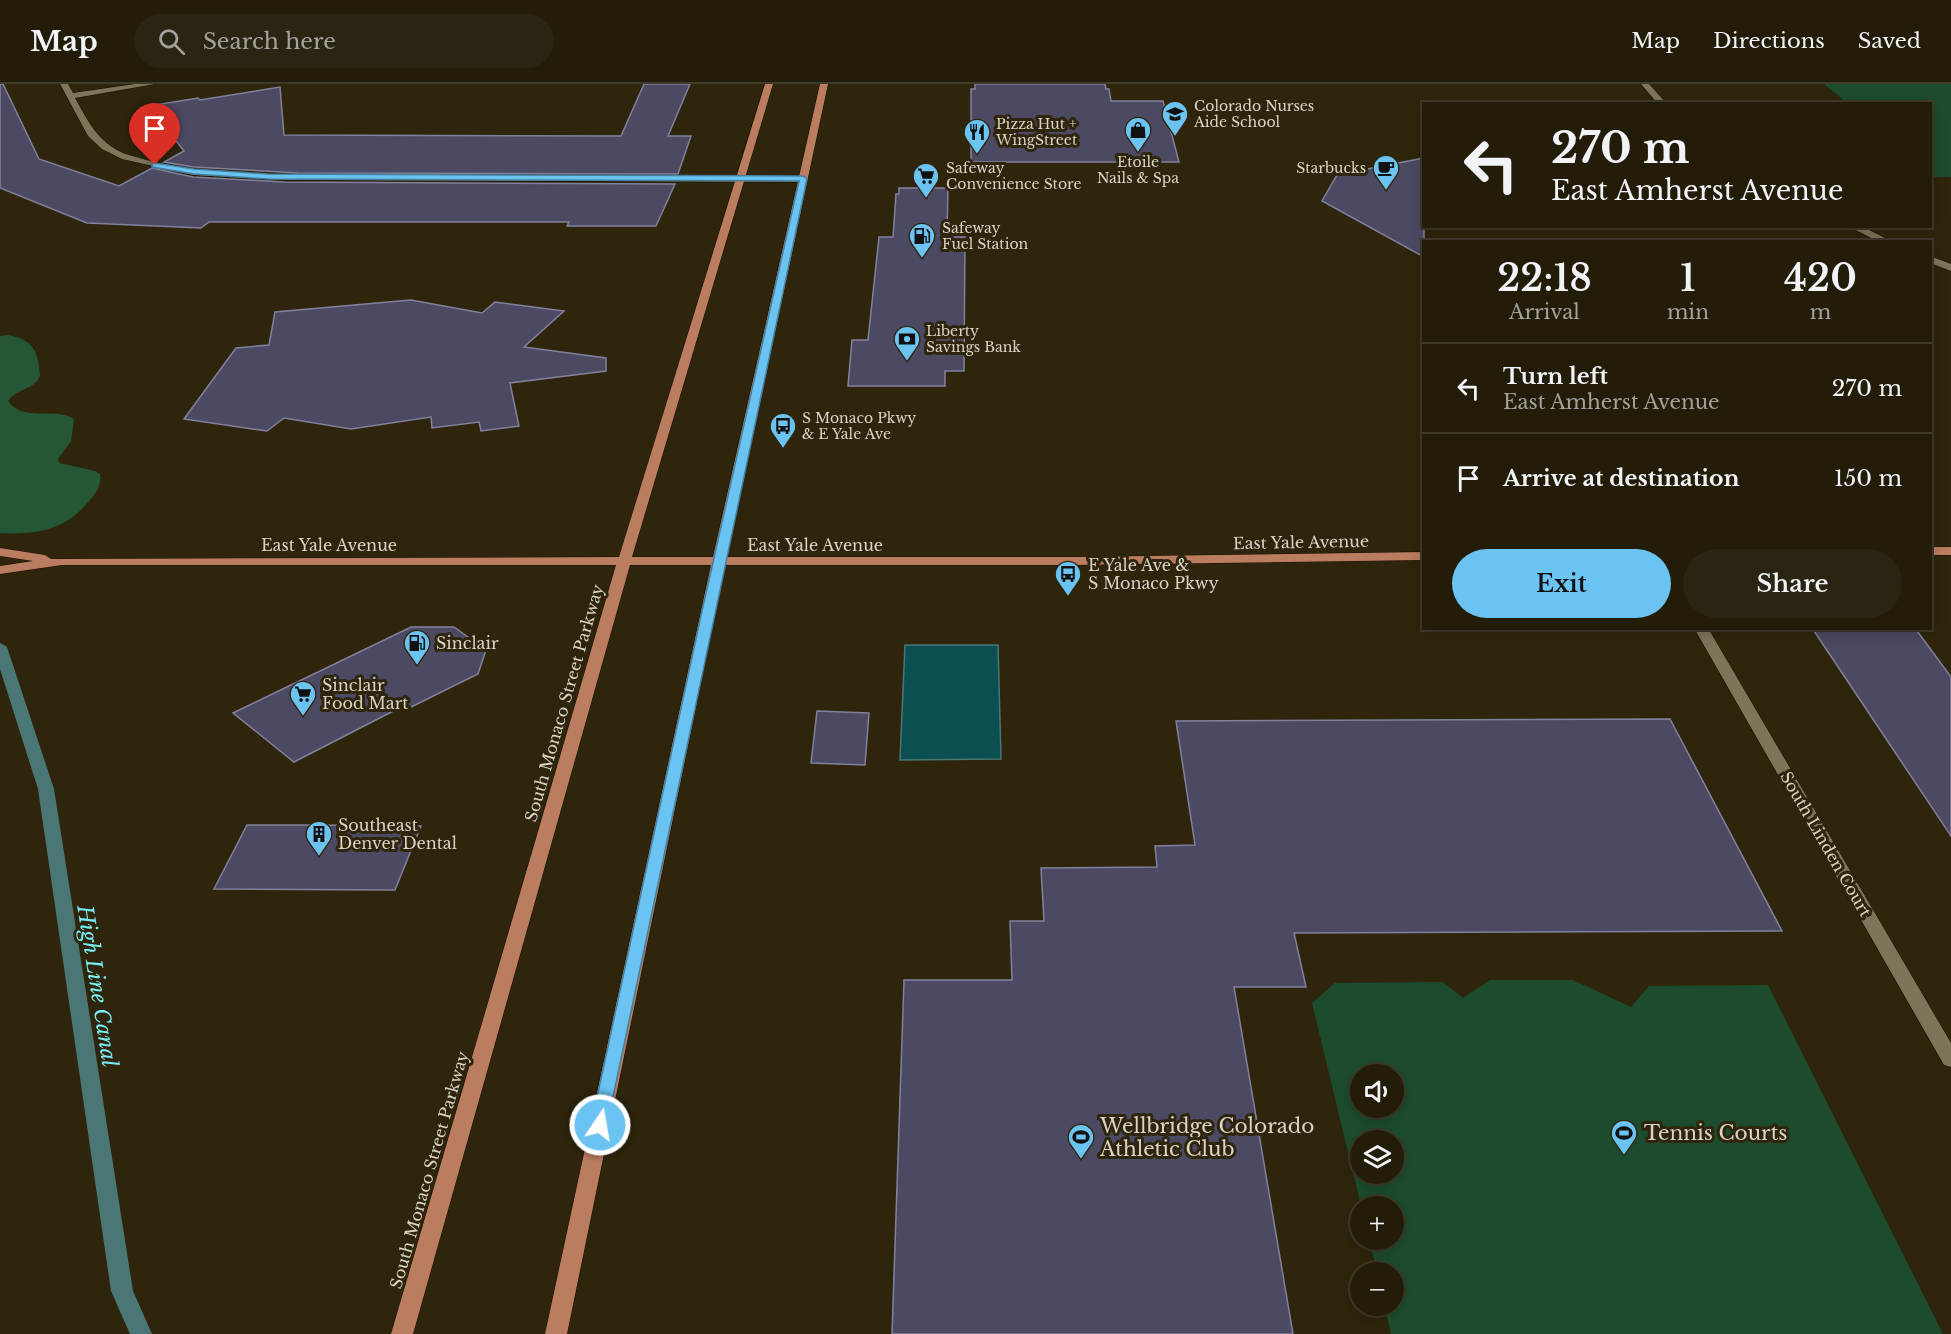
<!DOCTYPE html>
<meta charset="utf-8">
<style>
body{margin:0;font-family:"Libre Baskerville",serif;background:#2a2512;color:#f1f3f6;height:100vh;display:flex;flex-direction:column;font-size:22px;white-space:nowrap}
*{box-sizing:border-box;margin:0}
p{font-size:20px;color:#a2a19c}
.icon{flex:none;width:33px;height:33px;fill:none;stroke:currentColor;stroke-width:2;stroke-linecap:round;stroke-linejoin:round}
.map{position:relative;flex:1;overflow:hidden}
.drawer{position:absolute;left:1422px;top:156px;width:510px;height:390px;display:flex;flex-direction:column;background:#221c09;border-radius:0px;box-shadow:0 3px 15px #0003,0 0 0 2px #3f3a2a}
.drawer>*{flex:none}
.banner{position:absolute;left:1422px;top:18px;width:510px;height:126px;border-radius:0px;box-shadow:0 3px 15px #0003,0 0 0 2px #3f3a2a;background:#221c09;color:#f1f3f6;overflow:hidden}
.controls{position:absolute;left:1350px;top:980px;display:grid;gap:12px}
.controls a{display:grid;place-items:center;width:54px;height:54px;border-radius:50%;background:#221c09;box-shadow:0 3px 15px #0003,0 0 0 2px #3f3a2a;font-size:30px}
.pin{position:absolute;display:grid;place-items:center;width:51px;height:51px;color:#fff;margin:-62px -26px;border-radius:50% 50% 50% 0;rotate:-45deg;box-shadow:0 0 6px #0007}
.pin .icon{rotate:45deg}
.me{position:absolute;width:66px;margin:-33px;rotate:12deg;stroke-linejoin:round;filter:drop-shadow(0 0 4px #0008)}
.turn{display:flex;align-items:center;gap:21px;height:126px;padding:0 30px;font-size:27px}
.turn .icon{width:78px;height:78px;stroke-width:2.5}
.turn b{display:block;font-size:42px;line-height:51px}
.eta{display:flex;justify-content:space-evenly;align-items:center;height:102px;text-align:center}
.eta b{font-size:36px;font-weight:600;line-height:42px}
.cta{display:flex;gap:12px;margin-top:auto;padding:12px 30px}
.cta a{flex:1;height:69px;border-radius:36px;background:#6ac3f1;color:#111;font-size:24px;font-weight:600;line-height:69px;text-align:center}
.cta a+a{background:#2a2512;color:#f1f3f6}
ul{padding:0;list-style:none}
li{display:flex;align-items:center;gap:18px;height:90px;padding:0 30px;border-top:2px solid #3f3a2a}
li div{flex:1}
li b{display:block;font-size:22px}
li em{font-style:normal}
header{display:flex;align-items:center;gap:36px;box-sizing:border-box;height:84px;padding:0 30px;background:#221c09;border-bottom:2px solid #3f3a2a}
header strong{font-size:28px}
nav{display:flex;gap:33px;margin-inline-start:auto;font-size:21px}
.search{width:420px;height:54px;background:#2a2512;display:flex;align-items:center;gap:15px;box-sizing:border-box;padding:0 21px;border-radius:33px;color:#a2a19c;font-size:22px}
.map>svg:first-child{display:block}
.green{fill:#1c4c2d;fill-rule:evenodd}
.forest{fill:#255736}
.water{fill:#0c4f53;stroke:#4a7775;stroke-width:1.5}
.lines{fill:none;stroke-linecap:round;stroke-linejoin:round}
.stream{fill:#4a7775;fill-rule:evenodd}
.building{fill:#4c4a63;stroke:#82819d;stroke-width:1.5}
.minor-casing{stroke:#160e00;stroke-width:1}
.major-casing{stroke:#160e00;stroke-width:1}
.minor{fill:#7e7559;fill-rule:evenodd}
.major{fill:#bb7d5f;fill-rule:evenodd}
.route{fill:#6ac3f1;stroke:#457f9d;stroke-width:1.5}
.labels{text-anchor:middle;stroke-width:6;stroke-linejoin:round;paint-order:stroke}
.far-poi-label{font-size:14px;fill:#d9d4c5;stroke:#2e250c;text-anchor:start}
.street-label{font-size:16px;fill:#d9d4c5;stroke:#2e250c}
.poi-label{font-size:16px;fill:#d9d4c5;stroke:#2e250c;text-anchor:start}
.near-poi-label{font-size:20px;fill:#d9d4c5;stroke:#2e250c;text-anchor:start}
.near-water-label{font-size:21px;font-style:italic;fill:#79f0f8;stroke:#2e250c}
</style>
<header>
<strong>Map</strong>
<div class="search"><svg class="icon" aria-label="search" viewBox="0 0 24 24"><circle cx="10" cy="10" r="6"/><path d="M15 15l6 6"/></svg>Search here</div>
<nav><a>Map</a><a>Directions</a><a>Saved</a></nav>
</header>
<div class="map">
<svg width="1951" height="1250" viewBox="0 0 1951 1250">
<rect width="100%" height="100%" fill="#2e250c"/>
<path class="green" d="M 1824,0 L 1951,0 L 1951,93 L 1935,93 L 1931,90 L 1930,20 L 1847,19 Z
M 1490,896 L 1573,896 L 1631,923 L 1649,902 L 1768,901 L 1943,1250 L 1391,1250 L 1384,1221 L 1394,1221 L 1394,1188 L 1377,1188 L 1369,1155 L 1394,1155 L 1394,1122 L 1361,1122 L 1312,919 L 1335,899 L 1443,898 L 1463,914 ZM 1360,990 L 1394,990 L 1394,1023 L 1360,1023 ZM 1360,1056 L 1394,1056 L 1394,1089 L 1360,1089 Z"/>
<path class="forest" d="M 8,251 C 34,256 38,267 40,292 C 34,306 16,305 8,317 C 24,339 54,322 74,335 L 71,357 L 58,375 L 59,379 L 95,387 L 100,390 C 102,400 96,409 90,416 C 66,446 37,451 0,449 L 0,252 Z"/>
<path class="water" d="M 905,561 L 998,561 L 1001,675 L 900,676 Z"/>
<g class="lines">
<path class="stream" d="M 0,559 L 7,563 L 54,705 L 133,1207 L 152,1250 L 130,1250 L 111,1207 L 38,705 L 0,585 Z"/>
</g>
<path class="building" d="M 0,0 L 3,0 L 39,75 L 119,102 L 152,84 L 193,93 L 284,98 L 675,100 L 656,142 L 567,142 L 569,138 L 209,138 L 201,144 L 87,139 L 0,104 Z
M 644,0 L 690,0 L 668,52 L 691,52 L 678,90 L 298,89 L 194,83 L 164,78 L 184,67 L 149,22 L 198,14 L 200,16 L 280,3 L 284,51 L 621,52 Z
M 975,0 L 1105,0 L 1106,5 L 1109,5 L 1111,17 L 1163,17 L 1179,78 L 971,78 L 971,5 L 975,5 Z
M 1424,74 L 1424,173 L 1322,117 L 1337,91 Z
M 899,104 L 948,104 L 947,153 L 965,153 L 964,287 L 945,287 L 945,302 L 848,302 L 852,256 L 868,256 L 879,153 L 893,153 L 896,110 L 899,110 Z
M 411,216 L 482,229 L 495,218 L 564,227 L 524,263 L 606,274 L 606,287 L 510,299 L 519,342 L 481,347 L 479,338 L 432,344 L 431,333 L 351,345 L 284,334 L 267,347 L 184,335 L 236,264 L 269,261 L 275,228 Z
M 411,543 L 454,543 L 486,566 L 478,590 L 409,624 L 405,621 L 294,678 L 233,629 Z
M 1812,544 L 1915,544 L 1951,593 L 1951,752 Z
M 817,627 L 869,629 L 865,681 L 811,679 Z
M 1670,635 L 1782,847 L 1294,849 L 1306,903 L 1234,903 L 1293,1250 L 892,1250 L 904,896 L 1012,896 L 1010,837 L 1044,837 L 1041,784 L 1157,783 L 1155,762 L 1195,761 L 1176,637 Z
M 247,741 L 305,741 L 421,742 L 395,806 L 214,805 Z"/>
<g class="lines">
<g class="minor-casing">
<path id="minor" d="M 60,0 L 68,0 L 73,9 L 135,0 L 155,0 L 75,14 C 89,39 100,62 129,71 C 211,97 314,90 399,91 C 534,91 668,92 803,92 L 808,95 L 803,98 L 284,96 L 193,91 L 122,75 L 102,65 L 88,52 Z
M 1641,0 L 1649,0 L 1667,20 L 1658,20 Z
M 1848,142 L 1861,142 L 1893,158 L 1879,158 Z
M 1930,172 L 1951,180 L 1951,187 L 1930,179 Z
M 1694,544 L 1708,544 L 1951,959 L 1951,983 L 1944,981 Z"/>
</g>
<g class="major-casing">
<path id="major" d="M 765,0 L 773,0 L 632,473 L 713,473 L 820,0 L 828,0 L 727,473 L 1073,473 L 1424,468 L 1424,476 L 1073,481 L 725,481 L 567,1250 L 545,1250 L 711,481 L 630,481 L 413,1250 L 391,1250 L 616,481 L 62,481 L 0,490 L 0,482 L 33,477 L 0,472 L 0,464 L 45,471 L 51,475 L 619,473 Z
M 1930,463 L 1951,463 L 1951,471 L 1930,471 Z"/>
</g>
<use href="#minor" class="minor"/>
<use href="#major" class="major"/>
</g>
<path class="route" d="M 155,79 L 194,85 L 268,90 L 803,92 L 807,95 L 606,1046 L 600,1048 L 594,1046 L 591,1041 L 702,527 L 799,97 L 268,95 L 194,90 L 152,83 L 152,79 Z"/>
<defs>
<g id="school-pin" transform="scale(1.35)"><path d="M0 17L-7.5 6A9.5 9.5 0 1 1 7.5 6Z" fill="#6ac3f1" stroke="#2e250c"/><path d="M0-5L7-2L0 1L-7-2ZM-4 1L0 2.5L4 1V4Q0 6-4 4Z" fill="#111"/></g>
<g id="shop-pin" transform="scale(1.35)"><path d="M0 17L-7.5 6A9.5 9.5 0 1 1 7.5 6Z" fill="#6ac3f1" stroke="#2e250c"/><path d="M-5-2.5h2.3a2.7 3.5 0 0 1 5.4 0H5L5.5 6h-11ZM-1.5-2.5h3a1.5 2.3 0 0 0-3 0Z" fill="#111"/></g>
<g id="restaurant-pin" transform="scale(1.35)"><path d="M0 17L-7.5 6A9.5 9.5 0 1 1 7.5 6Z" fill="#6ac3f1" stroke="#2e250c"/><path d="M-5-6h1v4h1v-4h1v4h1v-4h1v5L-1.5 .5V6h-2V.5L-5-1ZM5-6V6H3V1.5H1.5Q1.5-4 5-6Z" fill="#111"/></g>
<g id="cafe-pin" transform="scale(1.35)"><path d="M0 17L-7.5 6A9.5 9.5 0 1 1 7.5 6Z" fill="#6ac3f1" stroke="#2e250c"/><path d="M-5.5-4.5H6V0H3Q3 3.5 0 3.5H-2.5Q-5.5 3.5-5.5 0ZM3-3.2v2h1.7v-2ZM-6 4.5H4V6H-6Z" fill="#111"/></g>
<g id="supermarket-pin" transform="scale(1.35)"><path d="M0 17L-7.5 6A9.5 9.5 0 1 1 7.5 6Z" fill="#6ac3f1" stroke="#2e250c"/><path d="M-6-5.5h2.5l.6 2H6L4.5 2H-2.5L-4.4-4H-6ZM-1.5 3.2a1.3 1.3 0 1 0 .1 0ZM3 3.2a1.3 1.3 0 1 0 .1 0Z" fill="#111"/></g>
<g id="fuel-pin" transform="scale(1.35)"><path d="M0 17L-7.5 6A9.5 9.5 0 1 1 7.5 6Z" fill="#6ac3f1" stroke="#2e250c"/><path d="M-5.5-6h7V0h2V4h1.3V-2.5L3-4.5l.8-.8L6-3V5H2.5V1h-1V6h-7ZM-4.2-4.7v3.2H.2V-4.7Z" fill="#111"/></g>
<g id="bank-pin" transform="scale(1.35)"><path d="M0 17L-7.5 6A9.5 9.5 0 1 1 7.5 6Z" fill="#6ac3f1" stroke="#2e250c"/><path d="M-6-4H6V4H-6ZM0-2.3a2.3 2.3 0 1 0 0 4.6a2.3 2.3 0 1 0 0-4.6Z" fill="#111"/></g>
<g id="bus-pin" transform="scale(1.35)"><path d="M0 17L-7.5 6A9.5 9.5 0 1 1 7.5 6Z" fill="#6ac3f1" stroke="#2e250c"/><path d="M-5-6H5V4H4V6H2V4H-2V6H-4V4H-5ZM-3.5-4V0h7V-4ZM-3.5 1.2v1.5H-2V1.2ZM2 1.2v1.5H3.5V1.2Z" fill="#111"/></g>
<g id="building-pin" transform="scale(1.35)"><path d="M0 17L-7.5 6A9.5 9.5 0 1 1 7.5 6Z" fill="#6ac3f1" stroke="#2e250c"/><path d="M-4-6H4V6H1V3H-1V6H-4ZM-2.5-4.3h1.7v1.8h-1.7ZM.8-4.3h1.7v1.8H.8ZM-2.5-1h1.7V.8h-1.7ZM.8-1h1.7V.8H.8Z" fill="#111"/></g>
<g id="stadium-pin" transform="scale(1.35)"><path d="M0 17L-7.5 6A9.5 9.5 0 1 1 7.5 6Z" fill="#6ac3f1" stroke="#2e250c"/><path d="M0-5a6.5 5 0 1 0 0 10a6.5 5 0 1 0 0-10ZM-3.5-1.8h7v3.6h-7Z" fill="#111"/></g>
</defs>
<g fill-rule="evenodd">
<use href="#school-pin" x="1175" y="30"/>
<use href="#shop-pin" x="1138" y="46"/>
<use href="#restaurant-pin" x="977" y="48"/>
<use href="#cafe-pin" x="1386" y="84"/>
<use href="#supermarket-pin" x="926" y="92"/>
<use href="#fuel-pin" x="922" y="152"/>
<use href="#bank-pin" x="907" y="255"/>
<use href="#bus-pin" x="783" y="342"/>
<use href="#bus-pin" x="1068" y="490"/>
<use href="#fuel-pin" x="417" y="559"/>
<use href="#supermarket-pin" x="303" y="610"/>
<use href="#building-pin" x="319" y="750"/>
<use href="#stadium-pin" x="1624" y="1049"/>
<use href="#stadium-pin" x="1081" y="1053"/>
</g>
<g class="labels">
<g class="far-poi-label">
<text x="1194" y="27">Colorado Nurses<tspan x="1194" dy="16">Aide School</tspan></text>
<text x="996" y="45">Pizza Hut +<tspan x="996" dy="16">WingStreet</tspan></text>
<text x="1138" y="83" text-anchor="middle">Etoile<tspan x="1138" dy="16">Nails &amp; Spa</tspan></text>
<text x="946" y="89">Safeway<tspan x="946" dy="16">Convenience Store</tspan></text>
<text x="1366" y="89" text-anchor="end">Starbucks</text>
<text x="942" y="149">Safeway<tspan x="942" dy="16">Fuel Station</tspan></text>
<text x="926" y="252">Liberty<tspan x="926" dy="16">Savings Bank</tspan></text>
<text x="802" y="339">S Monaco Pkwy<tspan x="802" dy="16">&amp; E Yale Ave</tspan></text>
</g>
<g class="street-label">
<text transform="translate(1301 458) rotate(-1)" y="6">East Yale Avenue</text>
<text x="329" y="467">East Yale Avenue</text>
<text x="815" y="467">East Yale Avenue</text>
<text transform="translate(564 619) rotate(-74)" y="6">South Monaco Street Parkway</text>
<text transform="translate(1826 760) rotate(60)" y="6">South Linden Court</text>
<text transform="translate(429 1086) rotate(-74)" y="6">South Monaco Street Parkway</text>
</g>
<g class="poi-label">
<text x="1088" y="487">E Yale Ave &amp;<tspan x="1088" dy="18">S Monaco Pkwy</tspan></text>
<text x="436" y="565">Sinclair</text>
<text x="322" y="607">Sinclair<tspan x="322" dy="18">Food Mart</tspan></text>
<text x="338" y="747">Southeast<tspan x="338" dy="18">Denver Dental</tspan></text>
</g>
<g class="near-poi-label">
<text x="1100" y="1049">Wellbridge Colorado<tspan x="1100" dy="23">Athletic Club</tspan></text>
<text x="1644" y="1056">Tennis Courts</text>
</g>
<g class="near-water-label">
<text transform="translate(97 902) rotate(81)" y="7">High Line Canal</text>
</g>
</g>
</svg>
<div class="controls">
<a><svg class="icon" aria-label="sound" viewBox="0 0 24 24"><path d="M4 9h4l5-4v14l-5-4H4zM17 9q2 3 0 6"/></svg></a>
<a><svg class="icon" aria-label="layers" viewBox="0 0 24 24"><path d="M12 4l9 5-9 5-9-5zM3 14l9 5 9-5"/></svg></a>
<a>+</a>
<a>−</a>
</div>
<div class="pin" style="left:155px;top:81px;background:#d93025"><svg class="icon" aria-label="arrive" viewBox="0 0 24 24"><path d="M6 21V4h12l-3 4 3 4H6"/></svg></div>
<svg class="me" style="left:600px;top:1041px" viewBox="-20 -20 40 40"><circle r="17" fill="#6ac3f1" stroke="#fff" stroke-width="3"/><path d="M0-11L8 9 0 5-8 9z" fill="#fff"/></svg>
<div class="banner">
<div class="turn"><svg class="icon" aria-label="left" viewBox="0 0 24 24"><path d="M17 20v-9H6M10 6l-5 5 5 5"/></svg><div><b>270 m</b>East Amherst Avenue</div></div>
</div>
<section class="drawer">
<div class="eta">
<div><b>22:18</b><p>Arrival</p></div>
<div><b>1</b><p>min</p></div>
<div><b>420</b><p>m</p></div>
</div>
<ul>
<li><svg class="icon" aria-label="left" viewBox="0 0 24 24"><path d="M17 20v-9H6M10 6l-5 5 5 5"/></svg><div><b>Turn left</b><p>East Amherst Avenue</p></div><em>270 m</em></li>
<li><svg class="icon" aria-label="arrive" viewBox="0 0 24 24"><path d="M6 21V4h12l-3 4 3 4H6"/></svg><div><b>Arrive at destination</b></div><em>150 m</em></li>
</ul>
<div class="cta"><a>Exit</a><a>Share</a></div>
</section>
</div>
